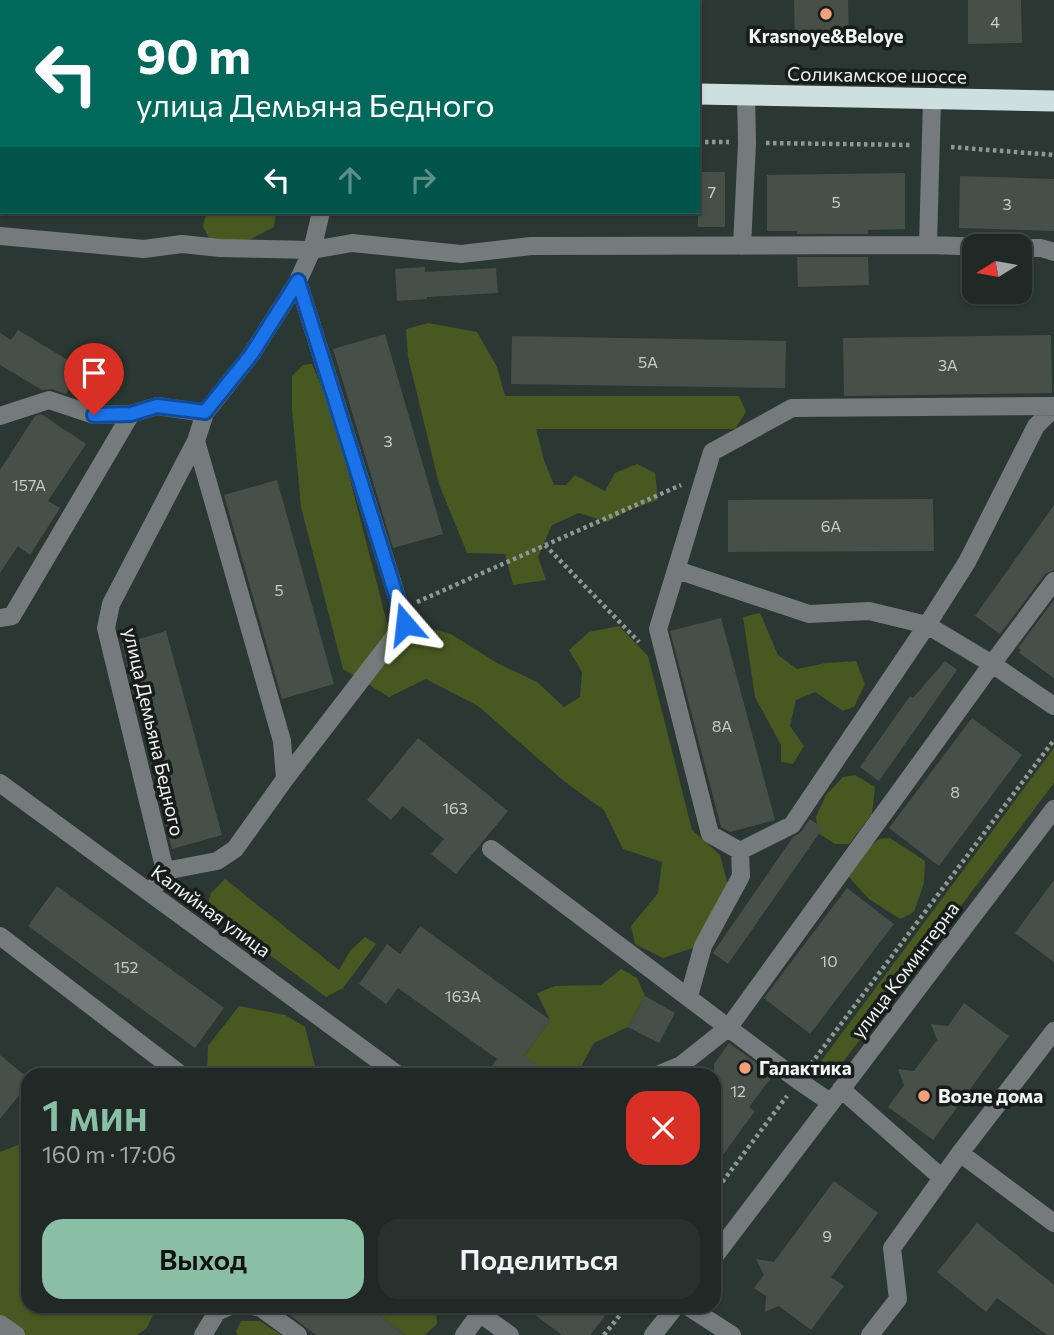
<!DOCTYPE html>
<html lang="ru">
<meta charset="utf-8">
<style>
body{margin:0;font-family:Commissioner,sans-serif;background:#28312e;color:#f1f3f6;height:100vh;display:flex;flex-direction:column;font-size:26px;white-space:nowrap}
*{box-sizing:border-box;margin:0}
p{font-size:23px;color:#a2a6a7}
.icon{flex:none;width:38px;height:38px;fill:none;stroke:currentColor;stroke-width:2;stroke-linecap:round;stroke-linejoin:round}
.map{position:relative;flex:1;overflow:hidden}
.side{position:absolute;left:21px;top:1068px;width:700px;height:245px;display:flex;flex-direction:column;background:#202926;border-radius:21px;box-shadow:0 2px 5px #0004,0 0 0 2px #3d4543}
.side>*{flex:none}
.top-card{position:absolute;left:0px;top:0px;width:700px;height:214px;box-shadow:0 2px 5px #0004,0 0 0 2px #3d4543;background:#00695c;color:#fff;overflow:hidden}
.needle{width:46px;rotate:259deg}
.controls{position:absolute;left:962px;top:234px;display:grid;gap:14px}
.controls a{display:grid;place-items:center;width:70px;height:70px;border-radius:14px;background:#202926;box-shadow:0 2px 5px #0004,0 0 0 2px #3d4543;font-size:35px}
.pin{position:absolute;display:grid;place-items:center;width:60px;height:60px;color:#fff;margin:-72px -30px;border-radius:50% 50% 50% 0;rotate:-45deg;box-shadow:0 0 7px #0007}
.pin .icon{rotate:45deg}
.me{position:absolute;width:77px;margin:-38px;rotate:343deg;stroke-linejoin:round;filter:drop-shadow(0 0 5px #0008)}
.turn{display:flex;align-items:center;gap:24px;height:147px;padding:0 21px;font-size:32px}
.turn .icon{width:91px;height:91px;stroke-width:2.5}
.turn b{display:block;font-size:49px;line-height:60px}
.lanes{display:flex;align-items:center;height:66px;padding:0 21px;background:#0003;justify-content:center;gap:35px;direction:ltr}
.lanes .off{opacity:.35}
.round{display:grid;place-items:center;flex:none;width:74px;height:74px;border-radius:21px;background:#28312e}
.overview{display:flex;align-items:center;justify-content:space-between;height:119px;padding:0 21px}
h1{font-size:42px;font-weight:600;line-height:52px;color:#8abfa5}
.action{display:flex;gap:14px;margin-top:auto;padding:14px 21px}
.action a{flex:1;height:80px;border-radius:21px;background:#8abfa5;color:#111;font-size:28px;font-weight:600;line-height:80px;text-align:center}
.action a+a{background:#28312e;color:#f1f3f6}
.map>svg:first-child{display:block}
.green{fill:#485821}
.building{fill:#475048}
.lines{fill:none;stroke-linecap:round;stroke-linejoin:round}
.path{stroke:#8d9794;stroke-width:4.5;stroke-dasharray:3.5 3.5;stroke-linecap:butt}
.minor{stroke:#757b7c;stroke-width:18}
.highway{stroke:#cedfe0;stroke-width:21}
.route-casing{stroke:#114b97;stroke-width:18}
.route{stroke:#1a73e8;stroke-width:12}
.poi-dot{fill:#f1a17c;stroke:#181d1b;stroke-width:2.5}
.labels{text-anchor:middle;stroke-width:7;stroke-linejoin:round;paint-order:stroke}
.number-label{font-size:16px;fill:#c5ccc9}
.poi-label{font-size:19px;font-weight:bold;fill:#eff6f4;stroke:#181d1b;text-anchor:start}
.street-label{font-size:19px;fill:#eff6f4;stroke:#181d1b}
</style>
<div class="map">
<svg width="1054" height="1335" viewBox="0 0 1054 1335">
<rect width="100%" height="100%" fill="#2b3733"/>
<path class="green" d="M 155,0 L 313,0 L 314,2 L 157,2 Z
M 211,212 L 276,212 L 274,227 L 243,243 L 209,238 L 203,227 L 205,217 Z
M 428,323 L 477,332 L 497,367 L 505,396 L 739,396 L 746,412 L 735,429 L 536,429 L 544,460 L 554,485 L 566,485 L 575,475 L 605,491 L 615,473 L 637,464 L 655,473 L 658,500 L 629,510 L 607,522 L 579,513 L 552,525 L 538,557 L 546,580 L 513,585 L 505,554 L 467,553 L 439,484 L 408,357 L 406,329 Z
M 312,364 L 334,417 L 395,654 L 399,636 L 417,625 L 451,634 L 497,663 L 537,682 L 564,707 L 580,697 L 582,672 L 569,650 L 589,632 L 619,626 L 648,656 L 692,830 L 720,855 L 728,885 L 696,947 L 663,958 L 635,944 L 631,926 L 658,893 L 662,862 L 623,849 L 604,810 L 565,782 L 478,706 L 426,679 L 389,697 L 343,669 L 301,507 L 292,409 L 292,376 L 303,365 Z
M 760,613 L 778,655 L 797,669 L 826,663 L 856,661 L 865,684 L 854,707 L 843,711 L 815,692 L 796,700 L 790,726 L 804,746 L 793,764 L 781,762 L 781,745 L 755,697 L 743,617 Z
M 1054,748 L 1054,783 L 830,1079 L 819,1078 L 816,1068 Z
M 855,775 L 875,787 L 872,814 L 849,844 L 835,844 L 818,833 L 816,817 L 826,795 L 843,777 Z
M 890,838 L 925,861 L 924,883 L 914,912 L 900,919 L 869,899 L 849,877 L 861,854 L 879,839 Z
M 225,879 L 339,970 L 350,951 L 365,937 L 376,944 L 343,988 L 326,997 L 207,908 L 211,893 Z
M 621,969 L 637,978 L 645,996 L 628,1027 L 594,1043 L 577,1074 L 534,1074 L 539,1067 L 524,1056 L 550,1020 L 537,993 L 555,986 L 601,985 Z
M 239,1006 L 285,1015 L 305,1027 L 316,1070 L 313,1074 L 207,1074 L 208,1046 Z
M 21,1144 L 28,1146 L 28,1306 L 157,1306 L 147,1328 L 137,1335 L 0,1335 L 0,1152 Z
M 367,1306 L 436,1306 L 437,1324 L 425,1335 L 405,1335 Z
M 241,1321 L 260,1321 L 281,1335 L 237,1335 L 236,1331 Z"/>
<path class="building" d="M 794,0 L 848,0 L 849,42 L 795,43 Z
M 968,0 L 1021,0 L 1022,43 L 968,44 Z
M 698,172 L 725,172 L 725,227 L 698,227 Z
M 905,173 L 905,229 L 868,230 L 868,234 L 797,234 L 797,231 L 767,231 L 767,175 Z
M 960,176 L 1054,179 L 1054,231 L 959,228 Z
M 797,257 L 868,257 L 869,285 L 798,287 Z
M 425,267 L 425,272 L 496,268 L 498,293 L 427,297 L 427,299 L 397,301 L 395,269 Z
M 18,330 L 81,368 L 66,394 L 52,389 L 42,390 L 0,365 L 0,333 L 11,340 Z
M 385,334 L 443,534 L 393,548 L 333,349 Z
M 1051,335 L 1052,393 L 844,396 L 843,338 Z
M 512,336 L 786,341 L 785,388 L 511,384 Z
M 41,414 L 86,444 L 48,501 L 60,508 L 30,555 L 18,546 L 0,573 L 0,470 L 35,416 Z
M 277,480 L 334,684 L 282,699 L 224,495 Z
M 933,499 L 934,551 L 728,552 L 728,500 Z
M 1054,505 L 1054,570 L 1045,574 L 1000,634 L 975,616 Z
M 1054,600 L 1054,678 L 1019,653 L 1021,650 L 1018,648 Z
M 721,618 L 775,820 L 730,832 L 721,827 L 670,631 Z
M 166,631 L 222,835 L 172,849 L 122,644 Z
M 945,661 L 957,670 L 879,781 L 860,767 L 910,696 L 913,698 Z
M 972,718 L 1022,755 L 939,866 L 889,828 Z
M 418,738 L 508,811 L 456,874 L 431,854 L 444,839 L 403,806 L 391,820 L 367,800 Z
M 810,819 L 823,828 L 728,964 L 713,953 L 793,837 L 801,832 Z
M 1054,880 L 1054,962 L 1015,933 Z
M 57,886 L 224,1008 L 195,1048 L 28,926 Z
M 847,888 L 894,924 L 810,1034 L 764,998 Z
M 420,926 L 550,1020 L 524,1056 L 551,1074 L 486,1074 L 497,1059 L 398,988 L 386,1004 L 359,984 L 387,944 L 400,954 Z
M 645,996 L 675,1013 L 659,1043 L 628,1027 Z
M 964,1003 L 1009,1036 L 933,1140 L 888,1107 L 904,1085 L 898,1069 L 914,1071 L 937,1040 L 931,1024 L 948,1026 Z
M 729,1043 L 773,1075 L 749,1107 L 755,1111 L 714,1167 L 714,1064 Z
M 0,1055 L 28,1078 L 28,1084 L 0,1119 Z
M 834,1181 L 878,1213 L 831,1277 L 844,1286 L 811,1330 L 779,1306 L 765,1312 L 766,1296 L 754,1288 L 764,1275 L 756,1259 L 774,1262 Z
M 977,1223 L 1054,1285 L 1054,1335 L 1047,1335 L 997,1298 L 986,1312 L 937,1272 Z
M 278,1306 L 367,1306 L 405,1335 L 316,1335 Z
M 523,1306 L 613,1306 L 590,1335 L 562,1335 Z"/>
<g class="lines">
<path class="path" d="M 0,134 L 2,134
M 698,142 L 729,142
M 766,143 L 911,145
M 951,147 L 1054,155
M 545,545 L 639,642
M 417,602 L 681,485
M 811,1064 L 1054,740
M 714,1193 L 787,1096
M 604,1335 L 627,1306"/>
<path class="minor" d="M 114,0 L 116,2
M 515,2 L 515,0
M 0,236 L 144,249 L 182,244 L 220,248 L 312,250 L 352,243 L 461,254 L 531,246 L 928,245 L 990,247
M 928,245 L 932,99
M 742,246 L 747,143 L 746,95
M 1020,248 L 1041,248 L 1054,252
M 0,416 L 49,400 L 94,415 L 131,414
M 677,570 L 809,614 L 869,611 L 927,625 L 992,664 L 1054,706
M 0,618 L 12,616 L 131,414 L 157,406 L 205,413
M 285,779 L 405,623 L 298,281
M 0,783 L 397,1074
M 491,849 L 799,1081 L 830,1102
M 740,851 L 710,834 L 658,629 L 712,452 L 792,408 L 1054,406
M 740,851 L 792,825 L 927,625 L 967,562 L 1036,426 L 1054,408
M 165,871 L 217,861 L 235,849 L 285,779 L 282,741 L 196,441
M 151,893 L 165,871 L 106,628 L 111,604 L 196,441 L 205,413 L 251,355 L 298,281 L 312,250 L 321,212
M 0,936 L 180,1074
M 689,996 L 703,946 L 741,876 L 740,851
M 660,1074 L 681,1065 L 729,1027 L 992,664 L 1054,581
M 841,1089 L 942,1178
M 960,1153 L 1054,1223
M 714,1257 L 1054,809
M 253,1306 L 261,1308 L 298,1335
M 687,1306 L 732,1335
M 479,1313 L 510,1335
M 0,1324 L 16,1335
M 203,1335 L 217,1312 L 230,1306
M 464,1335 L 485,1306
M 653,1335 L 676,1306
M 870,1335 L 898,1299 L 892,1248 L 960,1153 L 1054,1031"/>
<path class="highway" d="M 0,83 L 2,83
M 698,94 L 1054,101"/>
</g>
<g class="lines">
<g class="route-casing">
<path id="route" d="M 94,415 L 131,414 L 157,406 L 205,412 L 251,355 L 298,281 L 405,624"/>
</g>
<use href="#route" class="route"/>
</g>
<g class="poi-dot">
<circle cx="826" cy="14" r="7"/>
<circle cx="745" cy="1068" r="7"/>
<circle cx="924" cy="1096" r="7"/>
</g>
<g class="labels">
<g class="number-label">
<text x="995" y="28">4</text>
<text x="712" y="198">7</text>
<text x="836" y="208">5</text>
<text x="1007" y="210">3</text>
<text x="648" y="368">5А</text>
<text x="948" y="371">3А</text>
<text x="388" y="447">3</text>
<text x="29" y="491">157А</text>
<text x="831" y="532">6А</text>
<text x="279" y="596">5</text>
<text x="722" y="732">8А</text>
<text x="955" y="798">8</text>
<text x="455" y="814">163</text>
<text x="829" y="967">10</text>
<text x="126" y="973">152</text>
<text x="463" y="1002">163А</text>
<text x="738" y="1097">12</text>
<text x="827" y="1242">9</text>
</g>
<g class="poi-label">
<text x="826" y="43" text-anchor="middle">Krasnoye&amp;Beloye</text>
<text x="759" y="1075">Галактика</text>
<text x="938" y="1103">Возле дома</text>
</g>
<g class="street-label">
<text transform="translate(877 75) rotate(1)" y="7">Соликамское шоссе</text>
<text transform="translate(154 732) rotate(77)" y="7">улица Демьяна Бедного</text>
<text transform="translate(211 911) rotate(36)" y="7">Калийная улица</text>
<text transform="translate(905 970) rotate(-53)" y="7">улица Коминтерна</text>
</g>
</g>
</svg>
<div class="controls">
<a><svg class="needle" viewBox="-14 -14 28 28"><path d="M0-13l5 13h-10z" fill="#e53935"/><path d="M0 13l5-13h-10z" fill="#a2a6a7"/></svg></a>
</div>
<div class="pin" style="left:94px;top:415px;background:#d93025"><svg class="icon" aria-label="arrive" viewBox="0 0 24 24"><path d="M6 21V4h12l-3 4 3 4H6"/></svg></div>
<svg class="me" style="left:405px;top:624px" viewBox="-20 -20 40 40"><path d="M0-17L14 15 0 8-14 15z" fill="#1a73e8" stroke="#fff" stroke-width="4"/></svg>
<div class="top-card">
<div class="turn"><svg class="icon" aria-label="left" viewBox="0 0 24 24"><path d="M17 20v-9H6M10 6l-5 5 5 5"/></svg><div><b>90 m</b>улица Демьяна Бедного</div></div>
<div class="lanes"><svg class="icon" aria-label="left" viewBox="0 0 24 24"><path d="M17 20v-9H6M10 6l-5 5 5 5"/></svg><svg class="icon off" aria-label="ahead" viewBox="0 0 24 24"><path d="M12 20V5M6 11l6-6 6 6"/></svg><svg class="icon off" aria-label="right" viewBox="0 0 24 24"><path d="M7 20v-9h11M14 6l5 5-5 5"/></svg></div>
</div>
<section class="side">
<div class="overview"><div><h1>1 мин</h1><p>160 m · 17:06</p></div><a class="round" style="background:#d93025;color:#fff"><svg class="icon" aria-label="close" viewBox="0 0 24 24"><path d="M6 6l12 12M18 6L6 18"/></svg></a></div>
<div class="action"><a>Выход</a><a>Поделиться</a></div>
</section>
</div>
